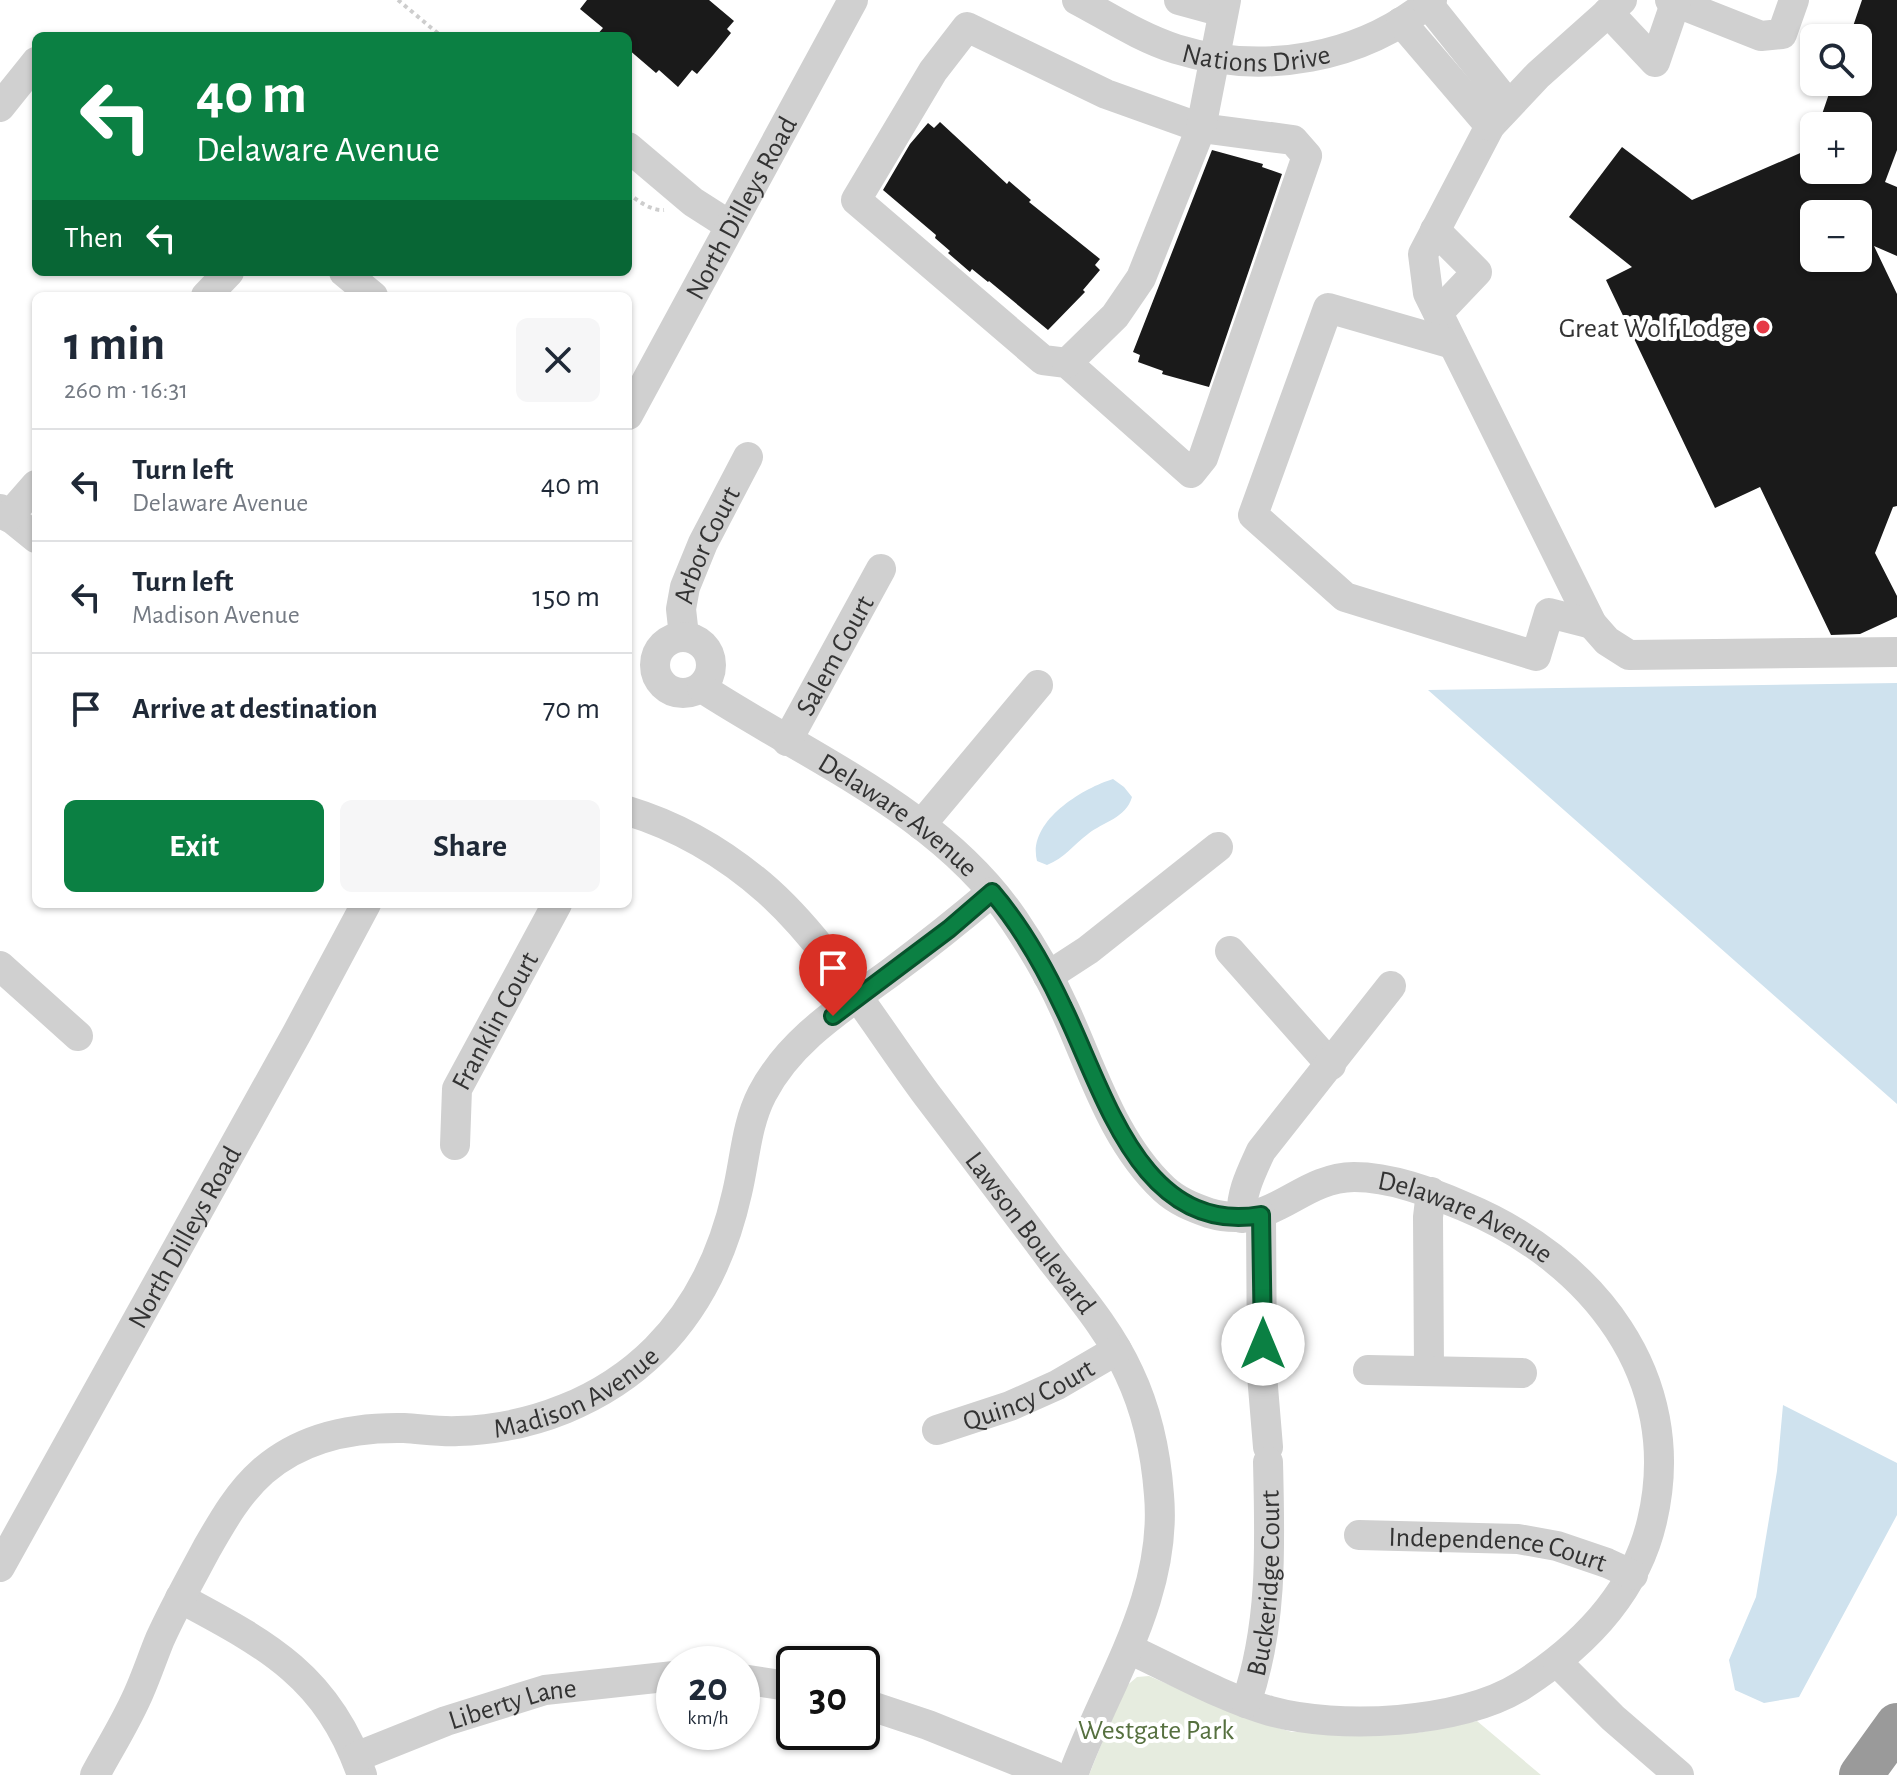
<!DOCTYPE html>
<meta charset="utf-8">
<style>
body{margin:0;font-family:"Alegreya Sans",sans-serif;background:#f6f6f7;color:#1f2937;height:100vh;display:flex;flex-direction:column;font-size:30px;white-space:nowrap}
*{box-sizing:border-box;margin:0}
p{font-size:26px;color:#747a83}
.icon{flex:none;width:44px;height:44px;fill:none;stroke:currentColor;stroke-width:2;stroke-linecap:round;stroke-linejoin:round}
.map{position:relative;flex:1;overflow:hidden}
.side{position:absolute;left:32px;top:292px;width:600px;height:616px;display:flex;flex-direction:column;background:#fff;border-radius:12px;box-shadow:0 2px 6px #0004}
.side>*{flex:none}
.hud{position:absolute;left:32px;top:32px;width:600px;height:244px;border-radius:12px;box-shadow:0 2px 6px #0004;background:#0b8043;color:#fff;overflow:hidden}
.fabs{position:absolute;left:1800px;top:24px;display:grid;gap:16px}
.fabs a{display:grid;place-items:center;width:72px;height:72px;border-radius:12px;background:#fff;box-shadow:0 2px 6px #0004;font-size:40px}
.speed{position:absolute;left:656px;top:1646px;display:flex;gap:16px;font-size:40px;font-weight:700;text-align:center}
.speed>*{display:grid;place-content:center;width:104px;height:104px;border-radius:50%;background:#fff;box-shadow:0 2px 6px #0004;line-height:1}
.speed small{font-size:20px;font-weight:400}
.speed .limit{border:4px solid #111;border-radius:12px;background:#fff;color:#111}
.pin{position:absolute;display:grid;place-items:center;width:68px;height:68px;color:#fff;margin:-82px -34px;border-radius:50% 50% 50% 0;rotate:-45deg;box-shadow:0 0 8px #0007}
.pin .icon{rotate:45deg}
.me{position:absolute;width:88px;margin:-44px;rotate:0deg;stroke-linejoin:round;filter:drop-shadow(0 0 6px #0008)}
.turn{display:flex;align-items:center;gap:28px;height:168px;padding:0 32px;font-size:36px}
.turn .icon{width:104px;height:104px;stroke-width:2.5}
.turn b{display:block;font-size:56px;line-height:68px}
.then{display:flex;align-items:center;height:76px;padding:0 32px;background:#0003;gap:16px;font-size:30px}
.round{display:grid;place-items:center;flex:none;width:84px;height:84px;border-radius:12px;background:#f6f6f7}
.headline{display:flex;align-items:center;justify-content:space-between;height:136px;padding:0 32px}
h1{font-size:48px;font-weight:600;line-height:60px}
.button{display:flex;gap:16px;margin-top:auto;padding:16px 32px}
.button a{flex:1;height:92px;border-radius:12px;background:#0b8043;color:#fff;font-size:32px;font-weight:600;line-height:92px;text-align:center}
.button a+a{background:#f6f6f7;color:#1f2937}
ul{padding:0;list-style:none}
li{display:flex;align-items:center;gap:24px;height:112px;padding:0 32px;border-top:2px solid #e0e1e3}
li div{flex:1}
li b{display:block;font-size:30px}
li em{font-style:normal}
.map>svg:first-child{display:block}
.green{fill:#e6ecdf}
.water{fill:#cfe2ee}
.building{fill:#1a1a1a;fill-rule:evenodd}
.lines{fill:none;stroke-linecap:round;stroke-linejoin:round}
.path{stroke:#cdcdcd;stroke-width:4;stroke-dasharray:4 4;stroke-linecap:butt}
.minor{stroke:#d0d0d0;stroke-width:30}
.highway{stroke:#9a9a9a;stroke-width:44}
.route-casing{stroke:#07532c;stroke-width:20}
.route{stroke:#0b8043;stroke-width:14}
.poi-dot{fill:#e63946;stroke:#fff;stroke-width:3}
.labels{text-anchor:middle;stroke-width:8;stroke-linejoin:round;paint-order:stroke}
.street-label{font-size:28px;fill:#333;stroke:#fff}
.poi-label{font-size:28px;fill:#333;stroke:#fff;text-anchor:end}
.park-label{font-size:28px;fill:#56703f;stroke:#fff}
</style>
<div class="map">
<svg width="1897" height="1775" viewBox="0 0 1897 1775">
<rect width="100%" height="100%" fill="#fff"/>
<path class="green" d="M 1149,1676 L 1248,1719 L 1292,1732 L 1417,1733 L 1477,1721 L 1541,1775 L 1089,1775 L 1124,1688 L 1137,1677 Z"/>
<path class="water" d="M 1897,683 L 1897,1104 L 1428,690 Z
M 1113,779 L 1124,787 L 1132,797 C 1126,818 1103,822 1088,834 C 1073,845 1065,858 1047,865 L 1037,861 C 1027,822 1081,789 1113,779 Z
M 1783,1405 L 1897,1463 L 1897,1515 L 1799,1697 L 1764,1703 L 1735,1690 L 1729,1660 L 1756,1597 L 1777,1471 Z"/>
<path class="building" d="M 587,0 L 709,0 L 734,21 L 727,29 L 731,33 L 714,54 L 697,74 L 692,70 L 678,87 L 659,70 L 656,73 L 628,49 L 628,36 L 596,36 L 603,28 L 580,9 Z
M 1862,0 L 1897,0 L 1897,150 L 1885,182 L 1897,187 L 1897,256 L 1874,246 L 1897,294 L 1897,506 L 1893,507 L 1875,553 L 1897,596 L 1897,617 L 1860,634 L 1831,635 L 1760,487 L 1715,508 L 1606,280 L 1632,267 L 1569,217 L 1622,147 L 1692,200 L 1814,147 L 1814,170 L 1858,170 L 1858,126 L 1818,126 L 1833,82 L 1858,82 L 1858,38 L 1849,38 ZM 1814,214 L 1858,214 L 1858,258 L 1814,258 Z
M 940,122 L 1007,184 L 1009,181 L 1031,200 L 1029,202 L 1100,259 L 1095,265 L 1100,270 L 1083,290 L 1085,292 L 1048,330 L 989,281 L 988,282 L 972,269 L 970,272 L 948,253 L 950,251 L 935,238 L 936,235 L 883,190 L 910,144 L 928,123 L 934,128 Z
M 1212,150 L 1263,164 L 1262,167 L 1282,174 L 1209,387 L 1162,374 L 1163,371 L 1138,362 L 1140,355 L 1133,352 Z"/>
<g class="lines">
<path class="path" d="M 398,0 L 441,36
M 628,193 C 638,201 651,211 664,210"/>
<g class="minor">
<path id="s1" d="M 1077,0 C 1109,17 1141,38 1176,49 C 1263,76 1362,59 1432,0"/>
<path d="M 1179,0 L 1223,12"/>
<path d="M 1622,0 L 1538,75 L 1490,126 L 1423,254 L 1428,293 L 1592,624 L 1607,641 L 1629,655 L 1897,652"/>
<path d="M 1670,0 L 1761,36 L 1782,34 L 1794,0"/>
<path d="M 1428,4 L 1508,104"/>
<path d="M 1608,12 L 1655,62 L 1676,1"/>
<path d="M 1401,22 L 1490,126"/>
<path d="M 967,27 L 1106,94 L 1201,128 L 1293,140 L 1307,156 L 1203,458 L 1191,473 L 1067,363 L 1043,360 L 856,200 L 933,71 Z"/>
<path d="M 0,107 L 36,62"/>
<path d="M 628,147 L 693,202 L 729,225"/>
<path d="M 1435,230 L 1477,272 L 1438,313"/>
<path d="M 344,272 L 373,296"/>
<path d="M 206,296 L 229,272"/>
<path d="M 1453,344 L 1328,308 L 1253,515 L 1345,597 L 1536,656 L 1549,613 L 1592,624"/>
<path d="M 1067,363 L 1115,316 L 1141,278 L 1201,128 L 1226,0"/>
<path id="s2" d="M 628,415 L 853,0"/>
<path d="M 0,509 L 36,538"/>
<path d="M 8,517 L 36,485"/>
<path id="s3" d="M 684,636 L 681,609 L 685,587 L 703,543 L 748,457"/>
<circle cx="683" cy="665" r="28"/>
<path id="s4" d="M 702,688 C 808,757 941,812 1014,920 C 1033,948 1051,979 1065,1010 C 1093,1071 1113,1141 1164,1189 C 1177,1201 1192,1207 1209,1213 C 1274,1232 1296,1178 1354,1177 C 1391,1177 1430,1192 1463,1206 C 1592,1259 1686,1377 1652,1521 C 1635,1594 1582,1647 1521,1686 C 1461,1724 1338,1730 1270,1711 C 1221,1697 1175,1670 1129,1649"/>
<path id="s5" d="M 787,741 L 881,569"/>
<path id="s6" d="M 628,811 C 681,827 726,854 768,891 C 829,946 878,1029 927,1095 C 969,1150 1010,1204 1051,1259 C 1079,1295 1110,1331 1129,1373 C 1147,1411 1156,1454 1159,1495 C 1168,1597 1106,1684 1073,1775"/>
<path d="M 921,825 L 1038,685"/>
<path d="M 1230,951 L 1331,1065"/>
<path d="M 0,966 L 78,1036"/>
<path d="M 1048,976 L 1088,950 L 1218,847"/>
<path id="s7" d="M 455,1145 L 457,1089 L 557,904"/>
<path d="M 1261,1215 L 1262,1375 L 1268,1447"/>
<path d="M 1242,1218 C 1240,1194 1251,1173 1261,1151 L 1391,986"/>
<path d="M 1429,1369 L 1428,1217 L 1431,1192"/>
<path d="M 1368,1370 L 1522,1373"/>
<path id="s8" d="M 937,1430 L 1010,1406 L 1057,1385 L 1117,1350"/>
<path id="s9" d="M 1359,1535 L 1518,1539 L 1557,1546 L 1607,1563 L 1633,1575"/>
<path id="s10" d="M 0,1567 L 297,1033 L 366,904"/>
<path d="M 180,1598 C 266,1644 328,1676 362,1775"/>
<path d="M 1558,1663 L 1613,1718 L 1679,1775"/>
<path d="M 742,1679 L 794,1687"/>
<path d="M 862,1703 L 928,1725 L 1052,1775"/>
<path id="s11" d="M 1246,1703 C 1273,1625 1270,1544 1268,1462"/>
<path id="s12" d="M 356,1757 L 446,1721 L 545,1690 L 674,1676"/>
<path id="s13" d="M 95,1775 C 110,1747 128,1719 140,1690 C 147,1674 153,1656 160,1639 C 174,1608 191,1578 207,1548 C 223,1520 239,1492 263,1471 C 302,1437 354,1427 404,1428 C 422,1429 440,1432 458,1431 C 531,1429 604,1401 656,1349 C 698,1307 724,1251 737,1193 C 745,1160 746,1125 762,1094 C 790,1040 842,1008 890,973 C 925,947 959,920 992,892"/>
</g>
<path class="highway" d="M 1861,1775 L 1897,1725"/>
</g>
<g class="lines">
<g class="route-casing">
<path id="route" d="M 833,1016 L 949,929 L 992,892 C 1021,926 1044,966 1063,1007 C 1104,1090 1140,1236 1261,1215 L 1263,1344"/>
</g>
<use href="#route" class="route"/>
</g>
<circle class="poi-dot" cx="1763" cy="327" r="8"/>
<g class="labels">
<g class="street-label">
<text dy="10" stroke="none"><textPath href="#s1" startOffset="192">Nations Drive</textPath></text>
<text dy="10" stroke="none"><textPath href="#s2" startOffset="236">North Dilleys Road</textPath></text>
<text dy="10" stroke="none"><textPath href="#s3" startOffset="96">Arbor Court</textPath></text>
<text dy="10" stroke="none"><textPath href="#s5" startOffset="98">Salem Court</textPath></text>
<text dy="10" stroke="none"><textPath href="#s4" startOffset="234">Delaware Avenue</textPath></text>
<text dy="10" stroke="none"><textPath href="#s7" startOffset="134">Franklin Court</textPath></text>
<text dy="10" stroke="none"><textPath href="#s4" startOffset="1026">Delaware Avenue</textPath></text>
<text dy="10" stroke="none"><textPath href="#s6" startOffset="594">Lawson Boulevard</textPath></text>
<text dy="10" stroke="none"><textPath href="#s10" startOffset="378">North Dilleys Road</textPath></text>
<text dy="10" stroke="none"><textPath href="#s13" startOffset="680">Madison Avenue</textPath></text>
<text dy="10" stroke="none"><textPath href="#s8" startOffset="98">Quincy Court</textPath></text>
<text dy="10" stroke="none"><textPath href="#s9" startOffset="140">Independence Court</textPath></text>
<text dy="10" stroke="none"><textPath href="#s11" startOffset="122">Buckeridge Court</textPath></text>
<text dy="10" stroke="none"><textPath href="#s12" startOffset="166">Liberty Lane</textPath></text>
</g>
<g class="poi-label">
<text x="1747" y="337">Great Wolf Lodge</text>
</g>
<g class="park-label">
<text x="1156" y="1739">Westgate Park</text>
</g>
</g>
</svg>
<div class="fabs">
<a><svg class="icon" aria-label="search" viewBox="0 0 24 24"><circle cx="10" cy="10" r="6"/><path d="M15 15l6 6"/></svg></a>
<a>+</a>
<a>−</a>
</div>
<div class="speed"><div>20<small>km/h</small></div><div class="limit">30</div></div>
<div class="pin" style="left:833px;top:1016px;background:#d93025"><svg class="icon" aria-label="arrive" viewBox="0 0 24 24"><path d="M6 21V4h12l-3 4 3 4H6"/></svg></div>
<svg class="me" style="left:1263px;top:1344px" viewBox="-20 -20 40 40"><circle r="19" fill="#fff"/><path d="M0-13L10 11 0 6-10 11z" fill="#0b8043"/></svg>
<div class="hud">
<div class="turn"><svg class="icon" aria-label="left" viewBox="0 0 24 24"><path d="M17 20v-9H6M10 6l-5 5 5 5"/></svg><div><b>40 m</b>Delaware Avenue</div></div>
<div class="then">Then<svg class="icon" aria-label="left" viewBox="0 0 24 24"><path d="M17 20v-9H6M10 6l-5 5 5 5"/></svg></div>
</div>
<section class="side">
<div class="headline"><div><h1>1 min</h1><p>260 m · 16:31</p></div><a class="round"><svg class="icon" aria-label="close" viewBox="0 0 24 24"><path d="M6 6l12 12M18 6L6 18"/></svg></a></div>
<ul>
<li><svg class="icon" aria-label="left" viewBox="0 0 24 24"><path d="M17 20v-9H6M10 6l-5 5 5 5"/></svg><div><b>Turn left</b><p>Delaware Avenue</p></div><em>40 m</em></li>
<li><svg class="icon" aria-label="left" viewBox="0 0 24 24"><path d="M17 20v-9H6M10 6l-5 5 5 5"/></svg><div><b>Turn left</b><p>Madison Avenue</p></div><em>150 m</em></li>
<li><svg class="icon" aria-label="arrive" viewBox="0 0 24 24"><path d="M6 21V4h12l-3 4 3 4H6"/></svg><div><b>Arrive at destination</b></div><em>70 m</em></li>
</ul>
<div class="button"><a>Exit</a><a>Share</a></div>
</section>
</div>
